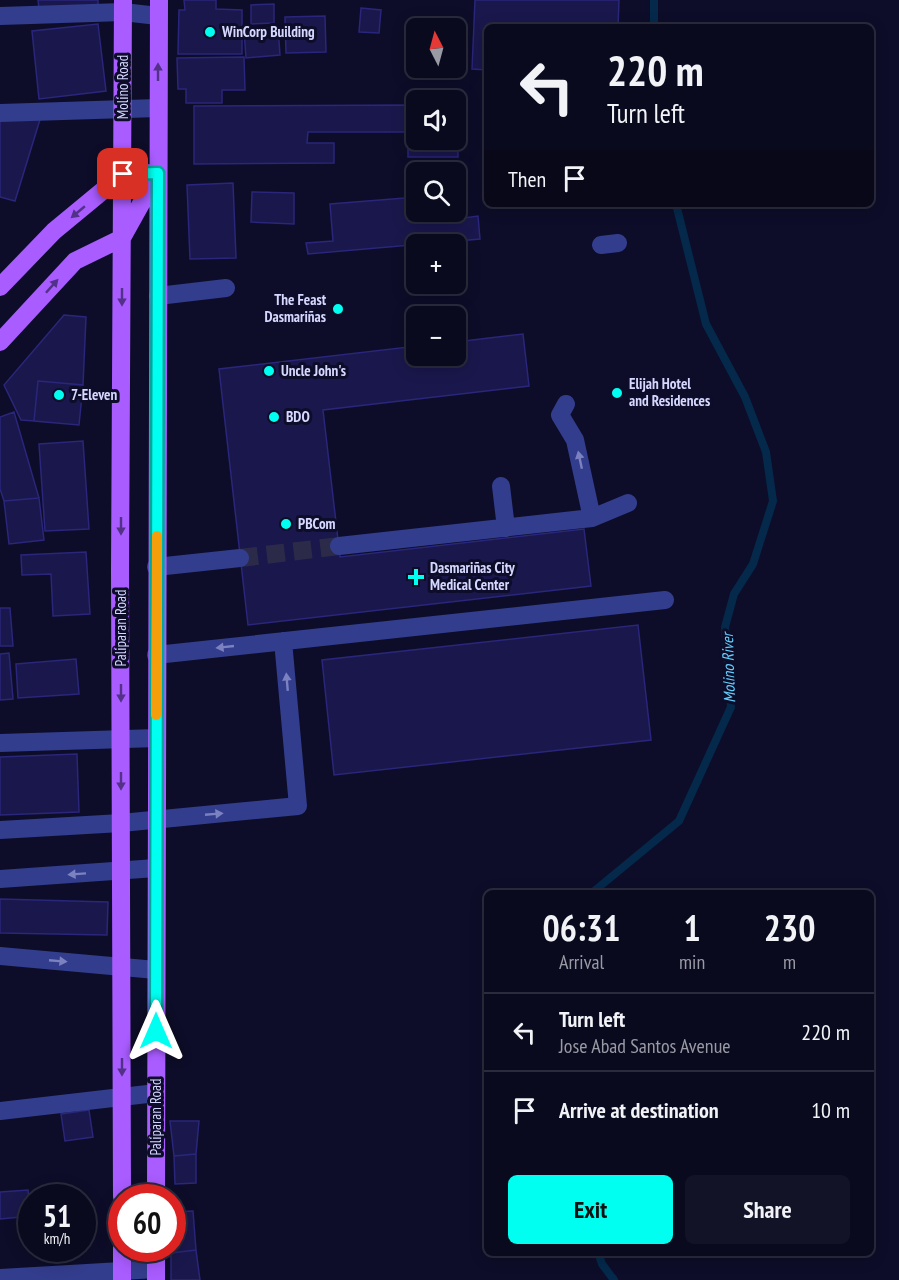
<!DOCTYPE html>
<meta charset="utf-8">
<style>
body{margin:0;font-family:"PT Sans Narrow",sans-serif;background:#131328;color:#f1f3f6;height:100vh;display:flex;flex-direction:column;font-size:22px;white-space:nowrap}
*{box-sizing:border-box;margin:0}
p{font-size:20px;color:#999aa4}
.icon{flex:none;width:33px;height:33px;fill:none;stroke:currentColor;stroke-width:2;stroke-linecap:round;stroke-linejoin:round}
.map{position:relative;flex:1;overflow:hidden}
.drawer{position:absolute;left:484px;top:890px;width:390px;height:366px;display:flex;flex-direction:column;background:#0a0a1f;border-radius:9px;box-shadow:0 3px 15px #0003,0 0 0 2px #2a2b3d}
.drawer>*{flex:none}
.top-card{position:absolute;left:484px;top:24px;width:390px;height:183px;border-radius:9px;box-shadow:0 3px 15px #0003,0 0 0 2px #2a2b3d;background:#0a0a1f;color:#f1f3f6;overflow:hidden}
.needle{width:39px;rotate:354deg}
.controls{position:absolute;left:406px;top:18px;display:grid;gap:12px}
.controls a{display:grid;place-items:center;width:60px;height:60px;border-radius:9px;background:#0a0a1f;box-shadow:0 3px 15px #0003,0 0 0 2px #2a2b3d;font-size:30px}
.speed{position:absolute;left:18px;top:1184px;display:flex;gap:12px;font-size:30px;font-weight:700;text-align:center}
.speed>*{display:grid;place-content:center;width:78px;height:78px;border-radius:50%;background:#0a0a1f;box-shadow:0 3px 15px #0003,0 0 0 2px #2a2b3d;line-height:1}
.speed small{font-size:15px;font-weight:400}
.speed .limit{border:9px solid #d22;background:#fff;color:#111}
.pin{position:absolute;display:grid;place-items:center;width:51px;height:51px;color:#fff;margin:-26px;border-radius:12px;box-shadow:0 3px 9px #0006}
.me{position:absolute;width:66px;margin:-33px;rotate:0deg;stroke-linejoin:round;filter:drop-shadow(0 0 4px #0008)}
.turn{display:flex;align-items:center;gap:21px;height:126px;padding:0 24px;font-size:27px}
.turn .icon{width:78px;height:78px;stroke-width:2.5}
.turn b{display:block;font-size:42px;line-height:51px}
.then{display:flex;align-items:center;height:57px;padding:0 24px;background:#0003;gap:12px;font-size:22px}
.eta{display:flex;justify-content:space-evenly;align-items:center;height:102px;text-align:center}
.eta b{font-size:36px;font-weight:800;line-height:42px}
.cta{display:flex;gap:12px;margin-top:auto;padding:12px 24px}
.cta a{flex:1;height:69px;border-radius:9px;background:#01fff1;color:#111;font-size:24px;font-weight:800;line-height:69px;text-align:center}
.cta a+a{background:#131328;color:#f1f3f6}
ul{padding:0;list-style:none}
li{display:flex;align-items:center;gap:18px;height:78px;padding:0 24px;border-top:2px solid #2a2b3d}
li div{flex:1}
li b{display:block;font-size:22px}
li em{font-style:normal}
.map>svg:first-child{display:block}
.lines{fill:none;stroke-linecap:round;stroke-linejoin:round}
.stream{stroke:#04294b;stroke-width:8}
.building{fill:#1a174c;stroke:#2a267b;stroke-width:1.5}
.minor-tunnel{stroke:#2b2b49;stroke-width:18;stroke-dasharray:18 9;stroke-linecap:butt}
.minor{stroke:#333d8d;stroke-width:18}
.major{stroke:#a95cff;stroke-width:18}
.oneway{fill:#533189}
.oneway2{fill:#7c82c0}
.route-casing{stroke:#01a69d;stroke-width:15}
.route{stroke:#01fff1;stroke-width:10}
.slow{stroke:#f59e0b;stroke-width:10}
.poi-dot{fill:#01fff1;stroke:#0d0d29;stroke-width:2}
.labels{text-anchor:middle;stroke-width:6;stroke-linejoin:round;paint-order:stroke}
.poi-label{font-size:15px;font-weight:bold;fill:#d5d7ff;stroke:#0d0d29;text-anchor:start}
.street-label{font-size:15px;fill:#d5d7ff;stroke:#0d0d29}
.water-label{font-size:16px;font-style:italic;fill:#63cfff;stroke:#0d0d29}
</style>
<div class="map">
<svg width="899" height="1280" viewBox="0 0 899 1280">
<rect width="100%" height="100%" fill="#0d0d29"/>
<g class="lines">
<path class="stream" d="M 654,27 L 654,0
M 593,892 L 679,821 L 731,707 L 725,627 L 734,594 L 753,564 L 773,501 L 766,452 L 745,397 L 706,324 L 676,204
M 598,1252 L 602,1264 L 614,1280"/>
</g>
<path class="building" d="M 38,0 L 98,0 L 98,5 L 39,9 Z
M 184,0 L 216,0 L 216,9 L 242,10 L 242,54 L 178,54 L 179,10 L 185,10 Z
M 475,0 L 619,0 L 618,27 L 488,27 L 488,70 L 472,69 Z
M 274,4 L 274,23 L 251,24 L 251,5 Z
M 361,8 L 381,10 L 379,33 L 359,32 Z
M 325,16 L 326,52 L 286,53 L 285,17 Z
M 98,24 L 106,91 L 39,99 L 32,31 Z
M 278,27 L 280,55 L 246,58 L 244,30 Z
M 244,57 L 245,90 L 222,90 L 222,103 L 186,103 L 186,89 L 178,89 L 177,58 Z
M 417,105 L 417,140 L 456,140 L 457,105 L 458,157 L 408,157 L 408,132 L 308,132 L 307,143 L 334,143 L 334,163 L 194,164 L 194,106 Z
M 42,113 L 15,201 L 0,197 L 0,115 Z
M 461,180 L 464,218 L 478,216 L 480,239 L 308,254 L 306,243 L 333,241 L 330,204 L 417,197 L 417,212 L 456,212 L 456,181 Z
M 233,183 L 236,258 L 190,259 L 187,185 Z
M 252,192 L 294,193 L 294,224 L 251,222 Z
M 64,315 L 86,317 L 83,385 L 38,381 L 34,421 L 21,420 L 4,385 Z
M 523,334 L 529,386 L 323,410 L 340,557 L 584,529 L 591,586 L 248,625 L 219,369 L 417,346 L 417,356 L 456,356 L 456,342 Z
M 38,381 L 83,385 L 79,425 L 34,421 Z
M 14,412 L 39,498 L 4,501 L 0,489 L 0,417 Z
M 83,441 L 89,529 L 45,531 L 39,444 Z
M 39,498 L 44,540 L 9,544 L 4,501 Z
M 86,552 L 90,614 L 53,616 L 51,574 L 22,575 L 21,555 Z
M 0,608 L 10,608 L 13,646 L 0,646 Z
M 638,625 L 651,740 L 334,775 L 322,660 Z
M 9,653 L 13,699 L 0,700 L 0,654 Z
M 76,659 L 79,694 L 18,698 L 16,664 Z
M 77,754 L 79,812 L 0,815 L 0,757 Z
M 0,899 L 108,902 L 107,935 L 0,933 Z
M 89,1110 L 93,1137 L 65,1141 L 61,1114 Z
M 170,1121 L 199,1121 L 196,1154 L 174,1156 Z
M 196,1154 L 196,1183 L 175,1184 L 174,1156 Z
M 28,1190 L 31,1216 L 0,1219 L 0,1192 Z
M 193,1211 L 196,1250 L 171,1253 L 172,1212 Z
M 196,1250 L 200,1280 L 171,1280 L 171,1253 Z"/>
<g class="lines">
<path class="minor-tunnel" d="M 240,558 L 339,546"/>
<path class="minor" d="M 0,16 L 123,12 L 158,16
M 0,113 L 158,108
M 601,245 L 618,243
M 158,296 L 226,288
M 566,404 L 560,415 L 575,440 L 592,518
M 501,486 L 506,528
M 339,546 L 592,518 L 628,503
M 156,567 L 240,558
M 156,655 L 665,600
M 0,743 L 157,738
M 0,830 L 121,823 L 298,806 L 283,641
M 0,879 L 156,868
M 0,956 L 156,970
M 0,1111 L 156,1093
M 0,1278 L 156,1269"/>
<path class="major" d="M 0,287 L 54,231 L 123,174 L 158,173
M 0,342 L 75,261 L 122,238 L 157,175
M 122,1197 L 120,572 L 123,0
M 156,1197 L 159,0
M 122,1248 L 122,1280
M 156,1248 L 156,1280"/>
</g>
<defs><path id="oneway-solid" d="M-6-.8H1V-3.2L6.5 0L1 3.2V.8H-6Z" transform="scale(1.5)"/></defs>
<g class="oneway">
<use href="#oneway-solid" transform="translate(158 72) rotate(-90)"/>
<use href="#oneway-solid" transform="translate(78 212) rotate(140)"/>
<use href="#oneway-solid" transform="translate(52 286) rotate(-48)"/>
<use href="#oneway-solid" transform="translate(122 297) rotate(90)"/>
<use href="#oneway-solid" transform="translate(121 526) rotate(90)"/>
<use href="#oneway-solid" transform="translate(121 693) rotate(90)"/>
<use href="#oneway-solid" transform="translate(121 781) rotate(90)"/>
<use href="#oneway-solid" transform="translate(122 1067) rotate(90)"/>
</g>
<g class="oneway2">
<use href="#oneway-solid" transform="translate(580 460) rotate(-102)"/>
<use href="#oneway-solid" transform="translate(225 647) rotate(174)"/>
<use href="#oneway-solid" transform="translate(287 682) rotate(-95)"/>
<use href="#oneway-solid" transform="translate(214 814) rotate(-5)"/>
<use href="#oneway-solid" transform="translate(77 874) rotate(176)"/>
<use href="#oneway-solid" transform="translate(58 961) rotate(5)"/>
</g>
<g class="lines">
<g class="route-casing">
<path id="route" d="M 123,174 L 158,173 L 156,1031"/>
</g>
<use href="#route" class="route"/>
<path class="slow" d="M 156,715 L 157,536"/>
</g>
<g class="poi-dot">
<circle cx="210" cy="32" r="6"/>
<circle cx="338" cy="309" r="6"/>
<circle cx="269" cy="371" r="6"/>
<circle cx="617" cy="393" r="6"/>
<circle cx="59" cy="395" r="6"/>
<circle cx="274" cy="417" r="6"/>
<circle cx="286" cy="524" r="6"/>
<path d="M413 568h6v6h6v6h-6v6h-6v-6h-6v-6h6z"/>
</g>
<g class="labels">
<g class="poi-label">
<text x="222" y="37">WinCorp Building</text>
<text x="326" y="305" text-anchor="end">The Feast<tspan x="326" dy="17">Dasmariñas</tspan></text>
<text x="281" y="376">Uncle John's</text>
<text x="629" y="389">Elijah Hotel<tspan x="629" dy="17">and Residences</tspan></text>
<text x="71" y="400">7-Eleven</text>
<text x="286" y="422">BDO</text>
<text x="298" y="529">PBCom</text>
<text x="430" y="573">Dasmariñas City<tspan x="430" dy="17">Medical Center</tspan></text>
</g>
<g class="street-label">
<text transform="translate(123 87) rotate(-90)" y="5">Molino Road</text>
<text transform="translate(121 628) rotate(-90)" y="5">Paliparan Road</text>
<text transform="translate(156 1117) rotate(-90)" y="5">Paliparan Road</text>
</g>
<g class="water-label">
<text transform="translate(728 668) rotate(-92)" y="6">Molino River</text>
</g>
</g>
</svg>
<div class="controls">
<a><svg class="needle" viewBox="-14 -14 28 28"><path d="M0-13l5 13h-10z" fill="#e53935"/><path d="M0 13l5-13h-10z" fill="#999aa4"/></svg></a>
<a><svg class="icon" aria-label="sound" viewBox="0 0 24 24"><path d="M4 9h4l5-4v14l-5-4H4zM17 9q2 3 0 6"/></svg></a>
<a><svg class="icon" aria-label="search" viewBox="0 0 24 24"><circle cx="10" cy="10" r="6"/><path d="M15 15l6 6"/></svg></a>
<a>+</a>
<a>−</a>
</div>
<div class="speed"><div>51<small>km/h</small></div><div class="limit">60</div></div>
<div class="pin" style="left:123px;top:174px;background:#d93025"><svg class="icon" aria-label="arrive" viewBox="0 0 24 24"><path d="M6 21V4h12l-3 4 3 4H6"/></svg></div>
<svg class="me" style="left:156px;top:1031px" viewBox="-20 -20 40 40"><path d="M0-17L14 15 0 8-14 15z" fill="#01fff1" stroke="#fff" stroke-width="4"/></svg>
<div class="top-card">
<div class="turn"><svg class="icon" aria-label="left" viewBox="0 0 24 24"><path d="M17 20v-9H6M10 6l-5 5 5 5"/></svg><div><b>220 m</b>Turn left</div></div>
<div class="then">Then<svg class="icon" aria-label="arrive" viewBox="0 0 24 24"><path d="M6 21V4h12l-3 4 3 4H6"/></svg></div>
</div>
<section class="drawer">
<div class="eta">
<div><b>06:31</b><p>Arrival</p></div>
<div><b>1</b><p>min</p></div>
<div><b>230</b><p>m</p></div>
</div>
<ul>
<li><svg class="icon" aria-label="left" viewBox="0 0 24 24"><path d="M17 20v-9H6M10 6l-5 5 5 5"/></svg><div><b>Turn left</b><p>Jose Abad Santos Avenue</p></div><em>220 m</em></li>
<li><svg class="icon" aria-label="arrive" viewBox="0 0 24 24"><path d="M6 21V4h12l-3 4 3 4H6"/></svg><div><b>Arrive at destination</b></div><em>10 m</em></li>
</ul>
<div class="cta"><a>Exit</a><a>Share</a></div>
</section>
</div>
